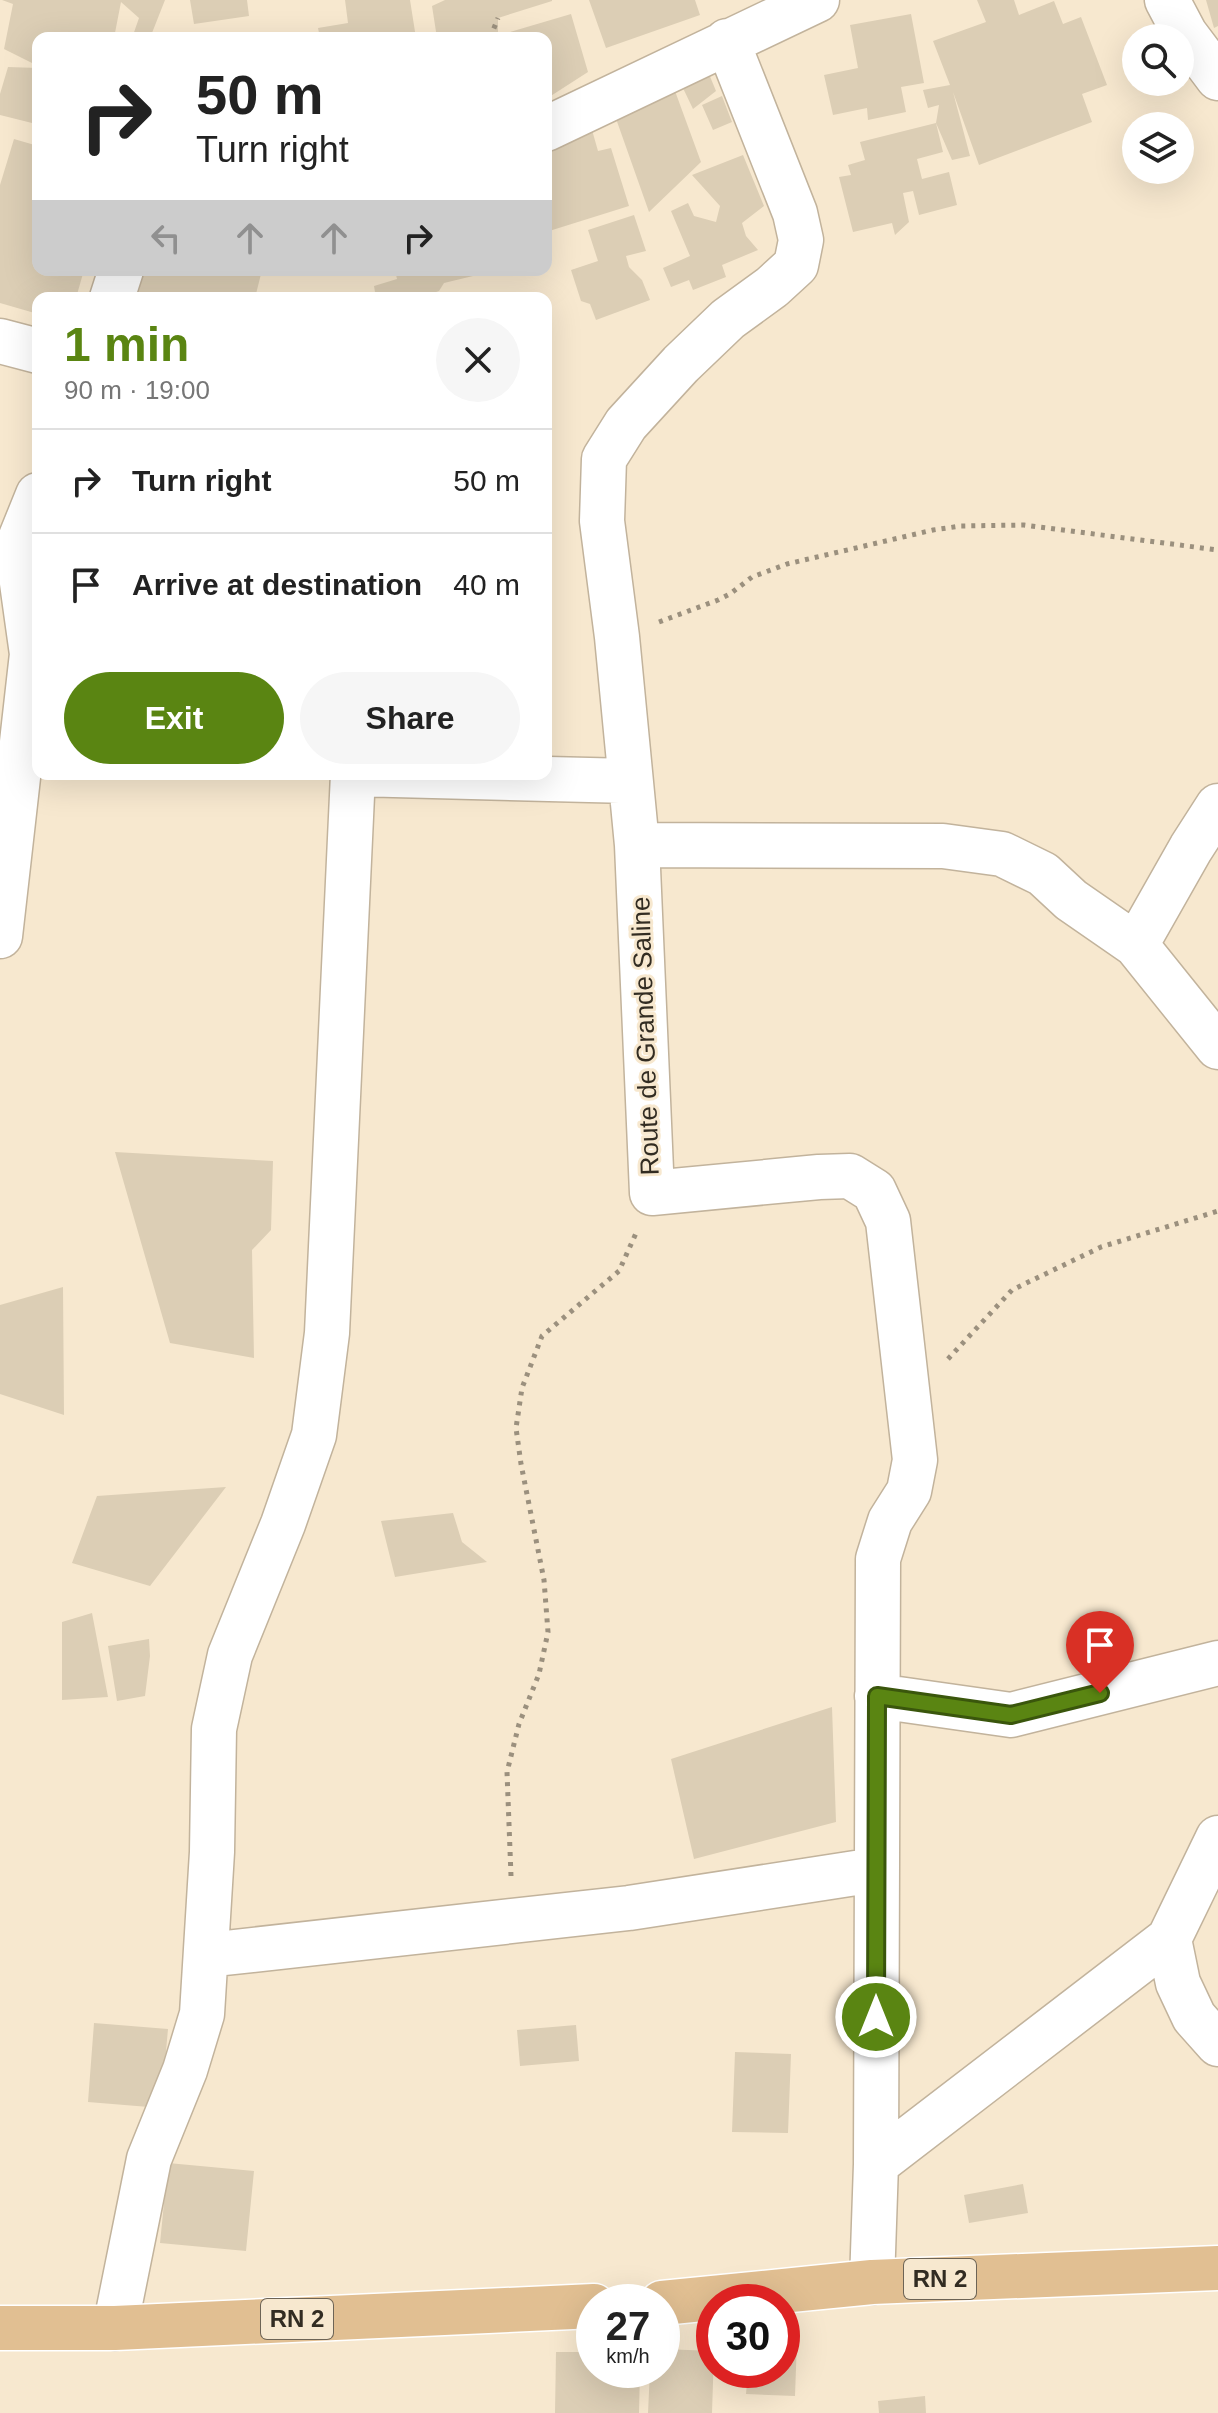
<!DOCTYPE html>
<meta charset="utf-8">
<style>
body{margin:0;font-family:Arial,sans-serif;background:#f6f6f6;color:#222;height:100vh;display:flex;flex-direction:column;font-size:30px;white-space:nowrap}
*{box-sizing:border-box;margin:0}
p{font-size:26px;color:#767676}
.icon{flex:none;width:44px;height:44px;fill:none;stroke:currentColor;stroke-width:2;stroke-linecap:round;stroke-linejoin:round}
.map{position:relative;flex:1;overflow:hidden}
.drawer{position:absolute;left:32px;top:292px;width:520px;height:488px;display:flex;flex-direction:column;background:#fff;border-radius:16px;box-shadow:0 8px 32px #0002}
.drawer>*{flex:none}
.banner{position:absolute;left:32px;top:32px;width:520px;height:244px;border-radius:16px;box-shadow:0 8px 32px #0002;background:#fff;color:#222;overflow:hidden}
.tools{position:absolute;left:1122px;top:24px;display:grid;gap:16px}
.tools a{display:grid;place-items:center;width:72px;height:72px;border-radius:50%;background:#fff;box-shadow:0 8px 32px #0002;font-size:40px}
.speed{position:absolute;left:576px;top:2284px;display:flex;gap:16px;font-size:40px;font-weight:700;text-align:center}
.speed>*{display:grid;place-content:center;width:104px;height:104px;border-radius:50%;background:#fff;box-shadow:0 8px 32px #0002;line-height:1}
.speed small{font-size:20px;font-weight:400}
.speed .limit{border:12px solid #d22;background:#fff;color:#111}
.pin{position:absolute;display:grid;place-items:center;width:68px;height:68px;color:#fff;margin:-82px -34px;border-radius:50% 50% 50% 0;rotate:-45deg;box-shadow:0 0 8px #0007}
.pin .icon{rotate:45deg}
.me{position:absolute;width:88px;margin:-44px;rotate:0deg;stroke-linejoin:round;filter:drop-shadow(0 0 6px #0008)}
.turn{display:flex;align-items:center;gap:28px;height:168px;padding:0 32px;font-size:36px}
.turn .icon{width:104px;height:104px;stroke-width:2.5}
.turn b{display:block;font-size:56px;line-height:68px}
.lanes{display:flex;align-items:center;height:76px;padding:0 32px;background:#0003;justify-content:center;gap:40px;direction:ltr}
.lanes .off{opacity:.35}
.round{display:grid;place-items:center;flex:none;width:84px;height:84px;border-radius:42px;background:#f6f6f6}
.summary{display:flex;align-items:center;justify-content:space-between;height:136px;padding:0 32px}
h1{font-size:48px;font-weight:700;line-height:60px;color:#5a8512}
.primary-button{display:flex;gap:16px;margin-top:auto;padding:16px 32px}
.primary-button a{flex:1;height:92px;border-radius:48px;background:#5a8512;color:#fff;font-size:32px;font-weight:700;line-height:92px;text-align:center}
.primary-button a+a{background:#f6f6f6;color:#222}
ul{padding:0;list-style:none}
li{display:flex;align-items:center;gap:24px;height:104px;padding:0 32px;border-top:2px solid #e0e0e0}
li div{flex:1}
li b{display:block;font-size:30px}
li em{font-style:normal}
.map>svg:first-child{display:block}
.building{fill:#dcceb5}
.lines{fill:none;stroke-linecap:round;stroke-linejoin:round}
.street-casing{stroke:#c2b39c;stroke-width:47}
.primary-casing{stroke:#fff;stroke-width:47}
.path{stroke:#9b907e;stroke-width:5;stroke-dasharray:4 6;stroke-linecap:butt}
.street{stroke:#fff;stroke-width:44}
.primary{stroke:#e1bf92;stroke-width:44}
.route-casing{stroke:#3a560c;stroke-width:20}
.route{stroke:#5a8512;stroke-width:14}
.labels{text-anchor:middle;stroke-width:6;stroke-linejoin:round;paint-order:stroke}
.shield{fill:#f7e8cf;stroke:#6d6456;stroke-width:2}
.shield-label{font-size:24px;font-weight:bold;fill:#322c22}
.street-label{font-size:26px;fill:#322c22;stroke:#f7e8cf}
</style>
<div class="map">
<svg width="1218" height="2413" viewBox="0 0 1218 2413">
<rect width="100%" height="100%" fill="#f7e8cf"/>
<path class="building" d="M 2,0 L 165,0 L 150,38 L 132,38 L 139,18 L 121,2 L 114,38 L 38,38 L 38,66 L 4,49 L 13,4 Z
M 190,0 L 247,0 L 249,16 L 194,24 Z
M 345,0 L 410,0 L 416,38 L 320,38 L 318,28 L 348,23 Z
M 445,0 L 552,0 L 552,1 L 498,18 L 498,38 L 437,38 L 432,6 Z
M 589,0 L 695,0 L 700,15 L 606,48 Z
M 977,0 L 1014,0 L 1019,15 L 1054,1 L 1063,24 L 1081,17 L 1107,85 L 1082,94 L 1092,122 L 979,165 L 953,92 L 970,156 L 952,160 L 936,123 L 939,105 L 928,108 L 923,90 L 950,85 L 933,41 L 986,22 Z
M 1206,0 L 1218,0 L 1218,26 L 1214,28 Z
M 571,14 L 588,72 L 546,99 L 546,38 L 514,38 L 510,32 Z
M 911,14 L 924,83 L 901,87 L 906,112 L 868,120 L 867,108 L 833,115 L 824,75 L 858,68 L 850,25 Z
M 8,67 L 38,68 L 38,89 L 32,123 L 0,115 L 0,94 Z
M 709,74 L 716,91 L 693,109 L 682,86 Z
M 675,91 L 701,162 L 649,212 L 614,113 Z
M 722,96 L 732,122 L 713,130 L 702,105 Z
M 600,118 L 602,127 L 592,130 L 598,151 L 611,148 L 629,206 L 546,232 L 546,135 Z
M 936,123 L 943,152 L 917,159 L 922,179 L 949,172 L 957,205 L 919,215 L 913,191 L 903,193 L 909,222 L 895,235 L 892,223 L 853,232 L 839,177 L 851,175 L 848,165 L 865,160 L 860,142 Z
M 14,139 L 38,146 L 38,270 L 84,270 L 76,298 L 38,298 L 38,314 L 0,303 L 0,185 Z
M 743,155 L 764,206 L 742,223 L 746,236 L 758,250 L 722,265 L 726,277 L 693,290 L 689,280 L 671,287 L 663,268 L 690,256 L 671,211 L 688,203 L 694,216 L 716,222 L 720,206 L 692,175 Z
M 634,215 L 646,251 L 626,256 L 629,267 L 642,280 L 650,300 L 596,320 L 590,304 L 581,301 L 571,270 L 598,261 L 588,230 Z
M 144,270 L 262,270 L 255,298 L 137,298 Z
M 395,270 L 471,270 L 473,276 L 444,283 L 439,291 L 419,298 L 376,298 L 374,286 L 397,279 Z
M 115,1152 L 273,1161 L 271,1230 L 252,1250 L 254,1358 L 170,1343 Z
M 63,1287 L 64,1415 L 0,1394 L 0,1305 Z
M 226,1487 L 150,1586 L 72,1563 L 97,1496 Z
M 453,1513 L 462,1542 L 487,1562 L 395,1577 L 381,1521 Z
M 92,1613 L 108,1697 L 62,1700 L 62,1622 Z
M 149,1639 L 150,1656 L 145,1696 L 117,1701 L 108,1646 Z
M 832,1707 L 836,1822 L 694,1859 L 671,1759 Z
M 94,2023 L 168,2029 L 161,2108 L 88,2102 Z
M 576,2025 L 579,2061 L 520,2066 L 517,2030 Z
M 735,2052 L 791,2054 L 788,2133 L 732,2132 Z
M 168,2163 L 254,2171 L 246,2251 L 160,2243 Z
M 1023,2184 L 1028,2213 L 969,2223 L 964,2195 Z
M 782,2339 L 797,2340 L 795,2396 L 746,2394 L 748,2370 L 782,2370 Z
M 662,2349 L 714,2351 L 712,2413 L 648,2413 L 650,2370 L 662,2370 Z
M 556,2352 L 594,2352 L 594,2370 L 640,2370 L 639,2413 L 555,2413 Z
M 925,2396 L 926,2413 L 879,2413 L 878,2401 Z"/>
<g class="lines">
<g class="street-casing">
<path id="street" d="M 1167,0 L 1185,34 L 1218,78
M 546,129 L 817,0
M 112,298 L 121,270
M 0,341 L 38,351
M 355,774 L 630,781
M 1218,806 L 1191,848 L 1136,945 L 1218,1047
M 637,845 L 617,637 L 602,521 L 604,459 L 626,424 L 681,364 L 728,319 L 772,287 L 796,265 L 801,240 L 795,213 L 727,41
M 0,936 L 32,654 L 17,547 L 38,495
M 877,1696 L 1011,1715 L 1218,1663
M 1218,1838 L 1169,1939 L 1178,1983 L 1194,2017 L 1218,2044
M 207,1955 L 629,1908 L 875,1870
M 876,2164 L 1169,1939
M 872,2282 L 876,2164 L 878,1559 L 890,1521 L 909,1491 L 915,1460 L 888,1221 L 874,1191 L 850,1176 L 819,1177 L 652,1193 L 637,845 L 943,846 L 1002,854 L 1043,874 L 1071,900 L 1136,945
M 115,2328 L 149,2159 L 185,2070 L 202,2014 L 212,1852 L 214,1729 L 230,1655 L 283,1524 L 314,1435 L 327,1333 L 353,774"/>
</g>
<g class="primary-casing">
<path id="primary" d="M 662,2303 L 872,2282 L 1218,2268
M 0,2328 L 115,2328 L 594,2306"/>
</g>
<path class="path" d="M 493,38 L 492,33 L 498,18
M 659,622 L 718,600 L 730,594 L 752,577 L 787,564 L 933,530 L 961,526 L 1024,525 L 1218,550
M 948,1359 L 1012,1290 L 1101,1247 L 1218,1211
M 511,1876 L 507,1772 L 519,1724 L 539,1674 L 548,1632 L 544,1580 L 521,1464 L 516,1428 L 522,1388 L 542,1336 L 619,1271 L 637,1231"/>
<use href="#street" class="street"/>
<use href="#primary" class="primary"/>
</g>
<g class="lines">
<g class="route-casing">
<path id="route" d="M 876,2017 L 877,1696 L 1011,1715 L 1100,1693"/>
</g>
<use href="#route" class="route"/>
</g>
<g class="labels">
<g class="shield">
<rect x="904" y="2259" width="72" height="40" rx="6"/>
<rect x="261" y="2299" width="72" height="40" rx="6"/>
</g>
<g class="shield-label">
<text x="940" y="2287">RN 2</text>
<text x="297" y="2327">RN 2</text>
</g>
<g class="street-label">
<text transform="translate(645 1036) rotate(-92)" y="9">Route de Grande Saline</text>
</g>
</g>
</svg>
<div class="tools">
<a><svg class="icon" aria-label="search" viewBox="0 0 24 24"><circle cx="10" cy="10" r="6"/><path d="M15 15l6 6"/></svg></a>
<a><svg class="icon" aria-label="layers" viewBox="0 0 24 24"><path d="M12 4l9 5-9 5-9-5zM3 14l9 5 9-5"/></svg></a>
</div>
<div class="speed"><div>27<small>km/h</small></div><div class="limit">30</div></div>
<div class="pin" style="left:1100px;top:1693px;background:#d93025"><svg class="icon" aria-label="arrive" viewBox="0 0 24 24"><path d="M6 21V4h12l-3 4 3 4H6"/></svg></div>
<svg class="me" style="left:876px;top:2017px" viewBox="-20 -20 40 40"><circle r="17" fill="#5a8512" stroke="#fff" stroke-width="3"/><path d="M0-11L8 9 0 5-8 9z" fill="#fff"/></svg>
<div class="banner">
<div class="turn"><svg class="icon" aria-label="right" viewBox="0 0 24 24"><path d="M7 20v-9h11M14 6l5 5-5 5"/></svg><div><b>50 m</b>Turn right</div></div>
<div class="lanes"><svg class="icon off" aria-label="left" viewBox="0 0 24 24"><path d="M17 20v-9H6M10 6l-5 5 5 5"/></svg><svg class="icon off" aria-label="ahead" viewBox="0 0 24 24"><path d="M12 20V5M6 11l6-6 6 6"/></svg><svg class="icon off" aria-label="ahead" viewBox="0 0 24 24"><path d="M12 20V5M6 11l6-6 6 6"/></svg><svg class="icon" aria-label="right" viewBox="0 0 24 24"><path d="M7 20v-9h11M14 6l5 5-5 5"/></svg></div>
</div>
<section class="drawer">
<div class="summary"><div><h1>1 min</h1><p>90 m · 19:00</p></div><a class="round"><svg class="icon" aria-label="close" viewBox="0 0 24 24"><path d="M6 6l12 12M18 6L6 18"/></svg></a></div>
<ul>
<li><svg class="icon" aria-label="right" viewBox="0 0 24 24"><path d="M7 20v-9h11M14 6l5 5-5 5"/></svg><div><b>Turn right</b></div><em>50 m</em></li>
<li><svg class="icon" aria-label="arrive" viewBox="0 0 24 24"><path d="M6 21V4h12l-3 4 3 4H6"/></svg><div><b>Arrive at destination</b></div><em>40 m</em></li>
</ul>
<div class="primary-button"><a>Exit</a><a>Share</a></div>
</section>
</div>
